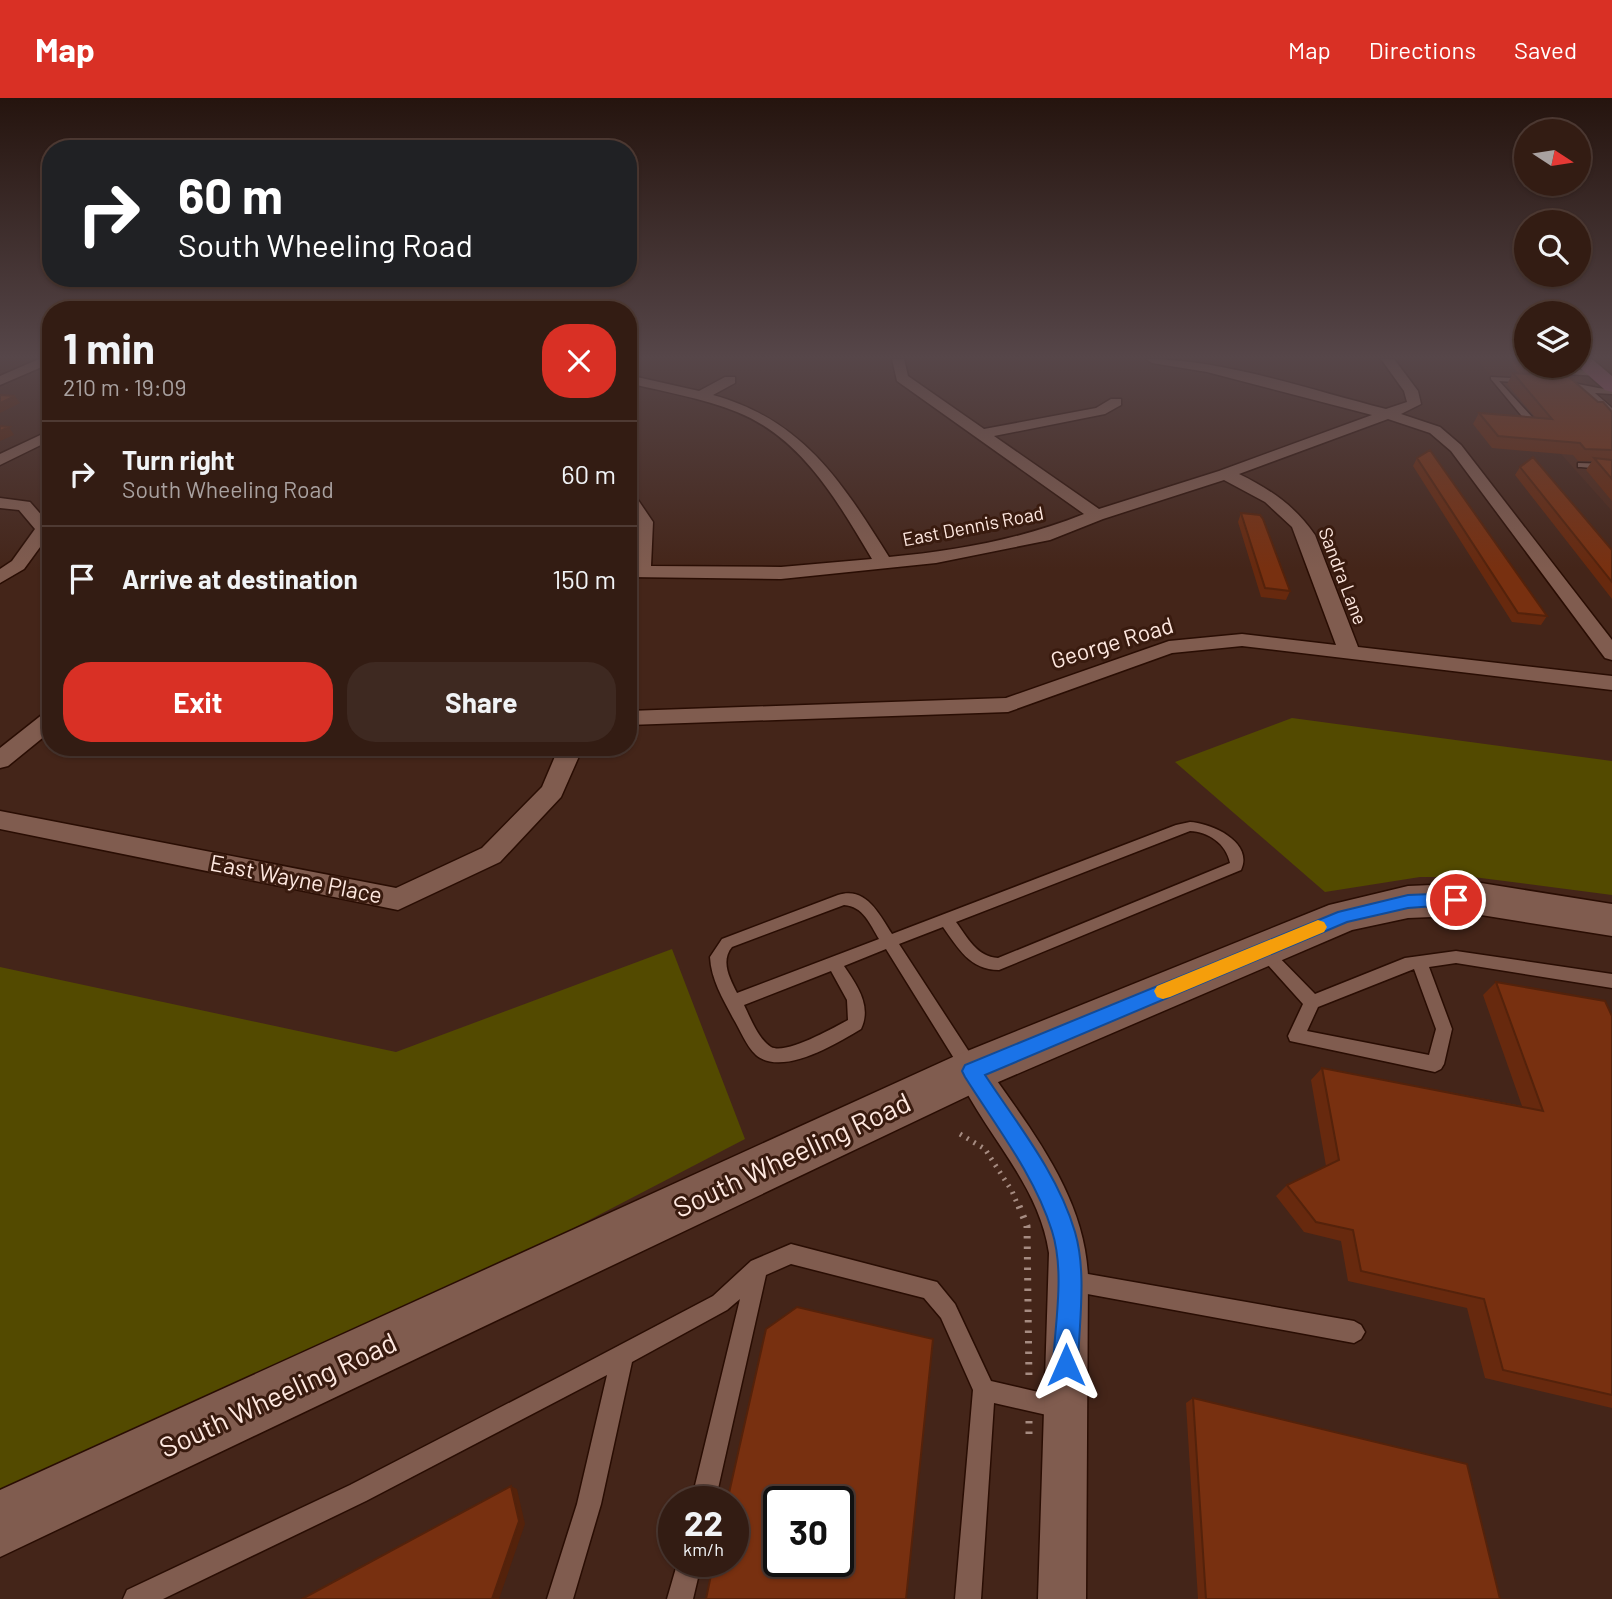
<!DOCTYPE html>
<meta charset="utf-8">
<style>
body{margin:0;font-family:Barlow,sans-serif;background:#3e2921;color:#f1f3f6;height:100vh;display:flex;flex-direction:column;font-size:26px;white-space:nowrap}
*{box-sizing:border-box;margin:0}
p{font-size:23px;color:#a9a1a0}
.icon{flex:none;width:38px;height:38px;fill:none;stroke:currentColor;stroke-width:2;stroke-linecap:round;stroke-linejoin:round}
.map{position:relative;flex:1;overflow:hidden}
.details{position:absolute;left:42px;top:203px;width:595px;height:455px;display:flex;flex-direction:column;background:#331c13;border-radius:28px;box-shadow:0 2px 5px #0004,0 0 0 2px #4e3a33}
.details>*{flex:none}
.hud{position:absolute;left:42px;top:42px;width:595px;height:147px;border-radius:28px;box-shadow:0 2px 5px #0004,0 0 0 2px #4e3a33;background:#202124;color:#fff;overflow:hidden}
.needle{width:46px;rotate:102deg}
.fabs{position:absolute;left:1514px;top:21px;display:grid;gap:14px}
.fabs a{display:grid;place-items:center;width:77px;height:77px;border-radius:50%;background:#331c13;box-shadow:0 2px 5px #0004,0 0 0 2px #4e3a33;font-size:35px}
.speed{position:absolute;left:658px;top:1388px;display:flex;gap:14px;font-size:35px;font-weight:700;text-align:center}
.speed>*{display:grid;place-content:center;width:91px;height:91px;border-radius:50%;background:#331c13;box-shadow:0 2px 5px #0004,0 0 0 2px #4e3a33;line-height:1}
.speed small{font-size:18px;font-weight:400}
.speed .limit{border:4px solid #111;border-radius:10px;background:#fff;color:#111}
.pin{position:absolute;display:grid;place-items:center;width:60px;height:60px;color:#fff;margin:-30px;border:4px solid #fff;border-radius:50%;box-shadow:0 2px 7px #0007}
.me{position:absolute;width:77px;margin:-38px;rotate:0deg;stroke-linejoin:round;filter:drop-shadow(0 0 5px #0008)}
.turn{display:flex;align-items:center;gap:24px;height:147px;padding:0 21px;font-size:32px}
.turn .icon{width:91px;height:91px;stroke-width:2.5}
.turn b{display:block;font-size:49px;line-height:60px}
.round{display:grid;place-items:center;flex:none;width:74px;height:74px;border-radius:28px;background:#3e2921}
.head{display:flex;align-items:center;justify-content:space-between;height:119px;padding:0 21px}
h1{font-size:42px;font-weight:700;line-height:52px}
.button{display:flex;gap:14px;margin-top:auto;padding:14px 21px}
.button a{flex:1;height:80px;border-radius:28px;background:#d93025;color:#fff;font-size:28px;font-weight:700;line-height:80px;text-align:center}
.button a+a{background:#3e2921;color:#f1f3f6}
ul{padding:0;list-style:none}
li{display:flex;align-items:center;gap:21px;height:105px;padding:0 21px;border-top:2px solid #4e3a33}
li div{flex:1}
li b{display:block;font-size:26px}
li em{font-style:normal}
header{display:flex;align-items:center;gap:42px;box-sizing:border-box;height:98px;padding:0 35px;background:#d93025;color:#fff}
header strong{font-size:33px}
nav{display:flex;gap:38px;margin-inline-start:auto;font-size:24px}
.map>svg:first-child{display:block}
.built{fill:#4e2819}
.green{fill:#534a00}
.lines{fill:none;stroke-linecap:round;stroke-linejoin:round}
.service-casing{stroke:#290d03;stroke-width:3}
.minor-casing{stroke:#290d03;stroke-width:3}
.secondary-casing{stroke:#290d03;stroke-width:3}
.primary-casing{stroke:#290d03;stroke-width:3}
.path-far1{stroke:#a68c82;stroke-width:5;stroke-dasharray:2 6;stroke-linecap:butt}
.path{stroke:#a68c82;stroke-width:7;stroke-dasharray:2.5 8;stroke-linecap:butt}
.service{fill:#805c4f;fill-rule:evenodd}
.minor{fill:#805c4f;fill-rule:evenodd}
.secondary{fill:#805c4f;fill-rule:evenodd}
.primary{fill:#a6587e;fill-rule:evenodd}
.wall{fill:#67290e}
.shaded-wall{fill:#54220b}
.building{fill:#783010;stroke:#54220b;stroke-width:2;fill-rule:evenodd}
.route{fill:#1a73e8;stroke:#114b97;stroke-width:2}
.slow{fill:#f59e0b}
.labels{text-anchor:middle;stroke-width:6;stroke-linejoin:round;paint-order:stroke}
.far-street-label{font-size:19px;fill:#fee8e0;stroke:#391b0f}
.street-label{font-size:23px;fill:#fee8e0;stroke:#391b0f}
.near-street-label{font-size:28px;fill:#fee8e0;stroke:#391b0f}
</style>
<header>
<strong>Map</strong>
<nav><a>Map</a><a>Directions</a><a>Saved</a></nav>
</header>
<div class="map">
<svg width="1612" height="1501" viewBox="0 0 1612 1501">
<rect width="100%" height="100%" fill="#442519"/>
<path class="built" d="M 1476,261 L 1526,261 L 1526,268 L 1568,268 L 1612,307 L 1612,413 Z"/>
<path class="green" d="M 1292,620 L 1612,663 L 1612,797 L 1473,779 L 1420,779 L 1325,794 L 1175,664 Z
M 672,851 L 745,1041 L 491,1173 L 0,1395 L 0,869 L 396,954 Z"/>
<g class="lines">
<g class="service-casing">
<path id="service" d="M 1518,261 L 1526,261 L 1526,264 L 1519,262 Z
M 1546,268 L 1598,274 L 1601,276 L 1598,278 L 1567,276 Z
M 1491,279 L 1531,281 L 1528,285 L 1499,283 L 1532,319 L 1532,323 L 1526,323 L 1491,281 Z
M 1559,283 C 1578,285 1593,290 1612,292 L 1612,296 L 1595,295 L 1612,310 L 1612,316 L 1580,289 L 1556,287 Z
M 1578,365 L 1612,366 L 1612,372 L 1581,369 L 1578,369 Z
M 1190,724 C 1211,725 1254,744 1241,772 L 999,872 C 970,872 958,850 943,829 L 899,846 L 977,966 L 980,972 L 977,978 L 971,980 L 965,978 L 886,851 L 844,868 C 857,887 872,908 861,931 C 836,946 782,979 756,957 C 746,948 740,931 733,920 C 723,901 711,881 710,859 L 722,841 L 838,797 C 866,788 879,816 892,836 L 1176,727 ZM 1190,733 C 1208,734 1226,745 1230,765 L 998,860 C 977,859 967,839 956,824 ZM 844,807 C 863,808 870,826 879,841 L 737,895 C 730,881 720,863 732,849 ZM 831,873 L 847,902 L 848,922 C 833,930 786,957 771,949 C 758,941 750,919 744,907 Z
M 1264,847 L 1269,849 L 1315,896 L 1405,860 L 1456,853 L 1612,876 L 1612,890 L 1456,865 L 1429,869 L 1452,931 L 1444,966 L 1441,971 L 1435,974 L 1290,943 L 1288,938 L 1303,906 L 1259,857 L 1256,853 L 1259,849 ZM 1414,871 L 1436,931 L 1429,957 L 1307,933 L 1318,909 Z
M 791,1146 L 937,1184 L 955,1206 L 991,1283 L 1068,1301 L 1071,1309 L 1068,1317 L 1060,1320 L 994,1305 L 981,1501 L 955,1501 L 973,1292 L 941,1220 L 924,1200 L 791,1166 L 766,1177 L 715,1404 L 691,1404 L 740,1201 L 727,1212 L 632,1264 L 601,1406 L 573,1501 L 547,1501 L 577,1406 L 607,1277 L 366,1403 L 163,1501 L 123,1501 L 127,1492 L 350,1387 L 563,1277 L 713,1198 L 751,1163 Z
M 1071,1173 L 1354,1223 L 1361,1227 L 1365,1234 L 1361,1241 L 1354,1245 L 1071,1193 L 1064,1190 L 1061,1183 L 1064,1176 Z
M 678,1463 L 702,1463 L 693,1501 L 667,1501 Z"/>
</g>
<g class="minor-casing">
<path id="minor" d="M 39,261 L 51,261 L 51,265 L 0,287 L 0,278 Z
M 892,261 L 904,261 L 908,278 L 984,331 L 1096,310 L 1111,301 L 1121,301 L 1121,307 L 1105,316 L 994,338 L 1099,411 L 1219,373 L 1372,317 L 1207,274 L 1152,265 L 1146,261 C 1223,261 1310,292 1386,311 L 1407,304 L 1404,293 L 1381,261 L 1394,261 L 1418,293 L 1421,306 L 1401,316 L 1440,329 L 1461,347 L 1612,542 L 1612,562 L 1605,560 L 1451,353 L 1430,335 L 1388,321 L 1239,376 C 1270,391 1295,408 1315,437 L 1358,549 L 1612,578 L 1612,592 L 1242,548 L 1172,555 L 1008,614 L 628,627 L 628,613 L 1006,600 L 1169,543 L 1242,536 L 1336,547 L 1292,429 L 1265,404 L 1224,382 L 1103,421 L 1050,442 L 936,465 L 781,481 L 628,479 L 628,467 L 632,467 L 635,424 L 628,413 L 628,394 L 634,396 L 653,424 L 651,468 L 781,469 L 872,461 C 838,404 802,340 737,314 C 702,300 665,294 628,285 L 628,277 L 699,293 L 725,279 L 735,279 L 735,285 L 713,297 C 803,322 842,384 889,459 C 957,453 1021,441 1084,416 L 897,283 Z
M 51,332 L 51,342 L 0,367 L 0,356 Z
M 0,400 L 30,404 L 51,428 L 51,434 L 24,471 L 0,485 L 0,471 L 12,463 L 35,431 L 19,412 L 0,410 Z
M 51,614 L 51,633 L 8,668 L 0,670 L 0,650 L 43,616 Z
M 559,649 L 583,649 L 561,699 L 500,764 L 398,812 L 0,731 L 0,713 L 396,790 L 482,750 L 542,689 Z
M 972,958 L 983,963 C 1028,1028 1085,1096 1088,1179 L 1086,1501 L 1038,1501 L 1049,1155 C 1039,1085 984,1036 956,973 L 961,963 Z"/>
</g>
<g class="secondary-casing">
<path id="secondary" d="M 1481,785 L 1612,806 L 1612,838 L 1481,817 L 1408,820 L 1352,832 L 989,988 L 0,1459 L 0,1392 L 955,958 L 1329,807 L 1408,788 Z"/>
</g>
<g class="primary-casing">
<path id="primary" d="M 1578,261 L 1592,261 L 1612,278 L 1612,294 L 1605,292 L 1578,268 Z"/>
</g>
<path class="path-far1" d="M 960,1036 L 985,1051 L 1012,1093 L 1019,1110"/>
<path class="path" d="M 1019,1108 L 1027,1128 L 1029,1283
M 1029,1323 L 1029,1343"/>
<use href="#service" class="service"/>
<use href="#minor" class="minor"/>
<use href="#secondary" class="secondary"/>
<use href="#primary" class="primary"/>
</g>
<path class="wall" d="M 1515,263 L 1554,275 L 1552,278 L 1598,304 L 1612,314 L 1612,403 L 1586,372 L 1592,363 L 1578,363 L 1573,357 L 1492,350 L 1473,326 L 1479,315 L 1535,319 L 1507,286 L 1513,275 L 1520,276 L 1512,268 Z
M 1417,360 L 1547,518 L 1541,527 L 1512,524 L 1413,368 Z
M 1520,369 L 1612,452 L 1612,501 L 1515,377 Z
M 1241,415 L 1290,493 L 1286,502 L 1261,499 L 1238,424 Z
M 1496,884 L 1612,918 L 1612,1310 L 1485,1280 L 1467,1210 L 1348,1183 L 1341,1143 L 1304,1134 L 1276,1098 L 1287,1087 L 1326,1068 L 1311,982 L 1322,970 L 1522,1008 L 1483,897 Z
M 1193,1300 L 1500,1501 L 1198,1501 L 1186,1305 Z"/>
<path class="shaded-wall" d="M 15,298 L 20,305 L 0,315 L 0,305 Z
M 9,329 L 14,337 L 0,343 L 0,333 Z
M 511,1388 L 517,1391 L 525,1426 L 499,1501 L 492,1501 Z"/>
<path class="building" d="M 1515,263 L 1526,264 L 1526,268 L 1547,268 L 1554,275 L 1525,272 Z
M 1513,275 L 1569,279 L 1598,304 L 1603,304 L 1612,314 L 1612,352 L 1585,351 L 1580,345 L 1498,338 L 1479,315 L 1552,321 Z
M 0,297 L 15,298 L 0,305 Z
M 0,328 L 9,329 L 0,333 Z
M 1430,352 L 1547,518 L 1518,515 L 1417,360 Z
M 1533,359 L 1612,452 L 1612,484 L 1520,369 Z
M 1594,360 L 1612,362 L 1612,381 Z
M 1241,415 L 1260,417 L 1263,421 L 1290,493 L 1265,490 Z
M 1496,884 L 1605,903 L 1612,918 L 1612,1297 L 1503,1272 L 1484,1201 L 1361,1173 L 1353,1132 L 1316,1124 L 1287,1087 L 1339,1062 L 1322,970 L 1543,1013 Z
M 797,1209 L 933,1241 L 906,1501 L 706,1501 L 714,1463 L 733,1463 L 733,1404 L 727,1404 L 766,1231 ZM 779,1404 L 838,1404 L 838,1463 L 779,1463 Z
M 1193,1300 L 1467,1366 L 1500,1501 L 1206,1501 Z
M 511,1388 L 519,1423 L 492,1501 L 302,1501 Z"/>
<linearGradient id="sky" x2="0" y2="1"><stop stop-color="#25140e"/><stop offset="0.55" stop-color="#564649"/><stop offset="1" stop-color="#564649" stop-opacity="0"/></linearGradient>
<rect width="1612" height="471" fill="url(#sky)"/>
<path class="route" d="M 1456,795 L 1462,797 L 1465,802 L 1462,806 L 1408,810 L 1347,824 L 985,977 C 1018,1027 1058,1076 1075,1134 C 1087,1175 1079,1225 1078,1267 L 1074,1276 L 1066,1279 L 1057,1276 L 1053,1267 C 1055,1225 1065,1174 1052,1133 C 1035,1078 996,1028 965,979 L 962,973 L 965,967 L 1338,814 L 1408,797 Z"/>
<path class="slow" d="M 1318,822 L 1324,824 L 1327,829 L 1324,834 L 1170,899 L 1163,901 L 1157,899 L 1154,893 L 1157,888 Z"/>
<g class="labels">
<g class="far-street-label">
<text transform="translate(973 428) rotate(-11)" y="7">East Dennis Road</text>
<text transform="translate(1343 478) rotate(69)" y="7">Sandra Lane</text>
</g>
<g class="street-label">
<text transform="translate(1112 545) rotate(-17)" y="8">George Road</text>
<text transform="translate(296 781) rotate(11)" y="8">East Wayne Place</text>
</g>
<g class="near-street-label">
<text transform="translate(792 1057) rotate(-25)" y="10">South Wheeling Road</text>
<text transform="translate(278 1297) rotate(-25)" y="10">South Wheeling Road</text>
</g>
</g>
</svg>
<div class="fabs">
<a><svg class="needle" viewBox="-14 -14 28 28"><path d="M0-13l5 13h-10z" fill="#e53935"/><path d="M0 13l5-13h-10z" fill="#a9a1a0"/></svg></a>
<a><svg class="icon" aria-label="search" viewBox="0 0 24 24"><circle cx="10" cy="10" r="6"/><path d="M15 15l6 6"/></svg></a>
<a><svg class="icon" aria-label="layers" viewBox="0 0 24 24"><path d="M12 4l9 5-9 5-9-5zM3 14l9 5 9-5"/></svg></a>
</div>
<div class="speed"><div>22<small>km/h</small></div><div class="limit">30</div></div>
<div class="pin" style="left:1456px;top:802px;background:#d93025"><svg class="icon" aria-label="arrive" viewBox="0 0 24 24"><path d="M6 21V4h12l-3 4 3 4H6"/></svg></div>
<svg class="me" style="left:1066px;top:1267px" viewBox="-20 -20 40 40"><path d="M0-17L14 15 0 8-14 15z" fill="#1a73e8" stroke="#fff" stroke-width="4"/></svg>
<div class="hud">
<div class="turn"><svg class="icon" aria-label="right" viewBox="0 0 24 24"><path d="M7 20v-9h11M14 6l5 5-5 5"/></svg><div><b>60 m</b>South Wheeling Road</div></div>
</div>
<section class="details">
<div class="head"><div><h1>1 min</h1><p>210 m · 19:09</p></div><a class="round" style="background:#d93025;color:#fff"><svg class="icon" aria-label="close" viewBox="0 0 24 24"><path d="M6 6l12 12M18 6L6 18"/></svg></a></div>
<ul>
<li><svg class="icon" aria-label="right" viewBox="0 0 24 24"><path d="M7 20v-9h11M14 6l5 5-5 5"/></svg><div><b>Turn right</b><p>South Wheeling Road</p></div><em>60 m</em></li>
<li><svg class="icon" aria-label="arrive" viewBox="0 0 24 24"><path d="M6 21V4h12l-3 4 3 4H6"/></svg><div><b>Arrive at destination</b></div><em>150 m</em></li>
</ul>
<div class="button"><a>Exit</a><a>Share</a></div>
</section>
</div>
